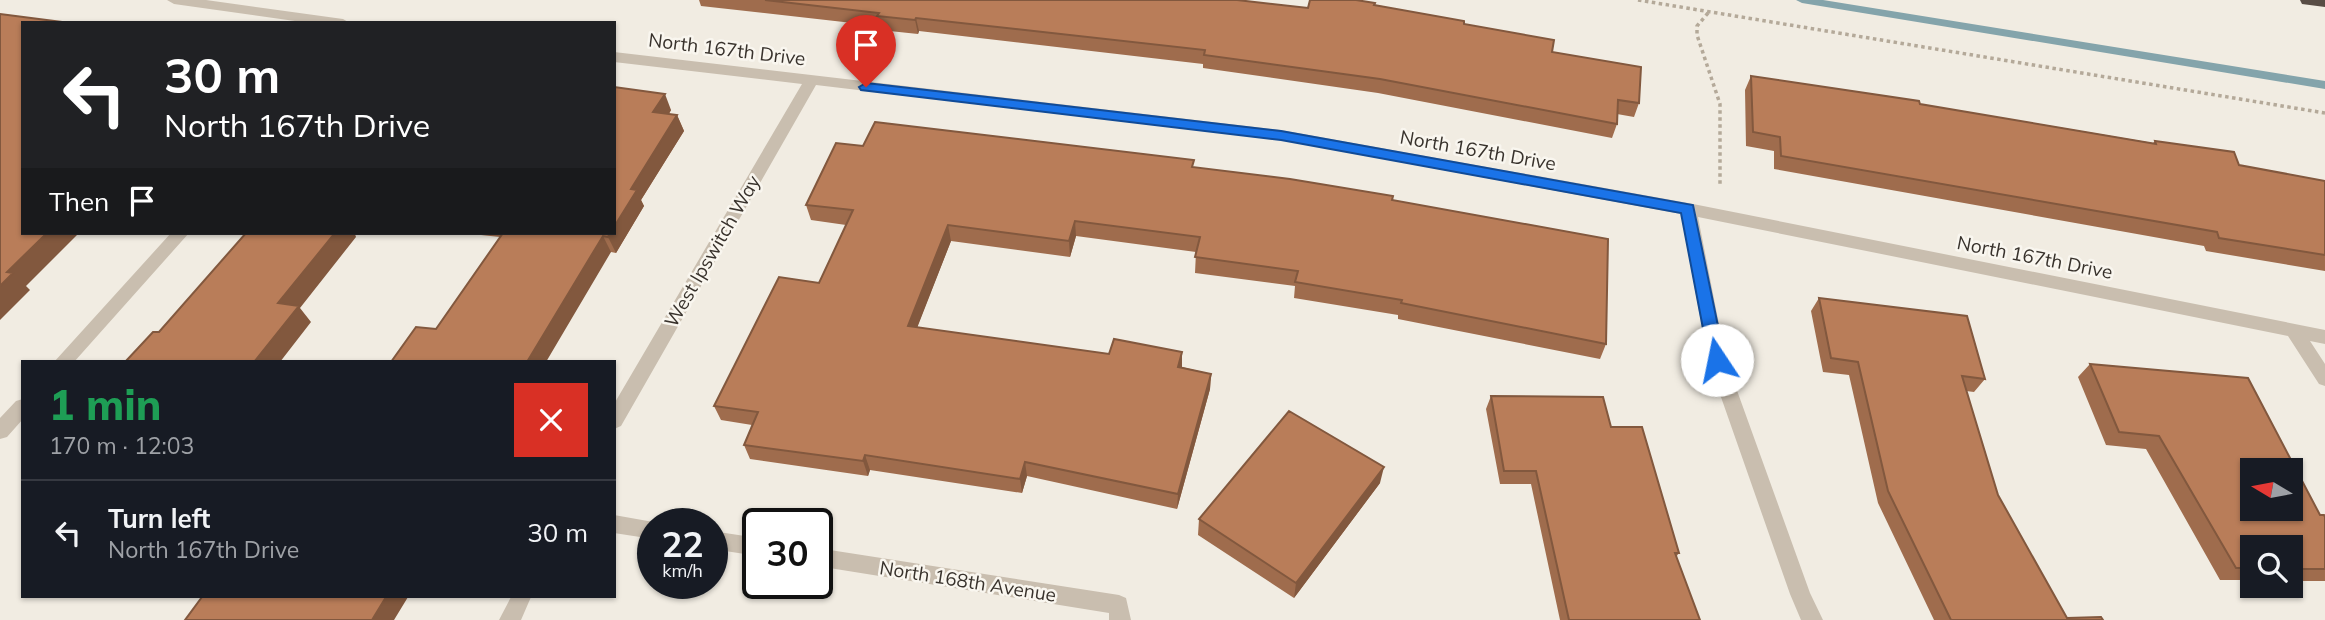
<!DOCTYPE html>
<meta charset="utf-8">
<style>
body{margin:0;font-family:Mulish,sans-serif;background:#20242c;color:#f1f3f6;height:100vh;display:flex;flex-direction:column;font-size:26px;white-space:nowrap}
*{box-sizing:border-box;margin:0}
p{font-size:23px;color:#9ea1a6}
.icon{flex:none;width:38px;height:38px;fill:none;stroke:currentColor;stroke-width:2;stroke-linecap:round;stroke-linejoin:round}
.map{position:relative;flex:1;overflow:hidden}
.side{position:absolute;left:21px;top:360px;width:595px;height:238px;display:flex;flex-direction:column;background:#171b24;border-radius:0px;box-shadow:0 2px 5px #0004}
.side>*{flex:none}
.hud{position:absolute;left:21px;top:21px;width:595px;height:214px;border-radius:0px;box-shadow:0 2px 5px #0004;background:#202124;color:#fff;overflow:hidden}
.needle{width:46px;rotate:280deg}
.fabs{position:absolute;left:2240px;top:458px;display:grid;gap:14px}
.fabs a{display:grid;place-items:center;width:63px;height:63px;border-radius:0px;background:#171b24;box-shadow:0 2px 5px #0004;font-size:35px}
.speed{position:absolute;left:637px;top:508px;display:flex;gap:14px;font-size:35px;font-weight:700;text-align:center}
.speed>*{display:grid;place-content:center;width:91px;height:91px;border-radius:50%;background:#171b24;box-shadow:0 2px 5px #0004;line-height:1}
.speed small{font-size:18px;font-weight:400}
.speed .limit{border:4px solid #111;border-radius:10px;background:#fff;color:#111}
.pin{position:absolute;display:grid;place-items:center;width:60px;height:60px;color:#fff;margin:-72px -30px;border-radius:50% 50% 50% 0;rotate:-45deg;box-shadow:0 0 7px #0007}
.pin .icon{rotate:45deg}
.me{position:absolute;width:77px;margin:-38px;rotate:349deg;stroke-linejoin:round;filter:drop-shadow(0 0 5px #0008)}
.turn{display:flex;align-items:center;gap:24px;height:147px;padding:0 28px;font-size:32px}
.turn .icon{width:91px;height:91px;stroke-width:2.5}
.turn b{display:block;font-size:49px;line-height:60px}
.then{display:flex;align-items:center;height:66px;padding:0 28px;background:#0003;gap:14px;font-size:26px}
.round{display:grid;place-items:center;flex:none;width:74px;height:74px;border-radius:0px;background:#20242c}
.head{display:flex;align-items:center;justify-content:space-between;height:119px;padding:0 28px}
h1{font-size:42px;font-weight:800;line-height:52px;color:#1e9e55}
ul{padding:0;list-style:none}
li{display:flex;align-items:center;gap:21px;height:105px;padding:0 28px;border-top:2px solid #363941}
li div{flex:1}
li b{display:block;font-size:26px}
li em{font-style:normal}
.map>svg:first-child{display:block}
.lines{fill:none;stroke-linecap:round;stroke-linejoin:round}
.stream{fill:#84a4ab;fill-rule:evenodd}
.path{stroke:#b4a999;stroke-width:3.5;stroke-dasharray:3.5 3.5;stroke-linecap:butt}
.minor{fill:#c9beaf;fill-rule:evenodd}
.highway{fill:#584d45;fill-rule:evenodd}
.wall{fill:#9f6c4d}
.shaded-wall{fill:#82583e}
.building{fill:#b97d59;stroke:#82583e;stroke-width:2;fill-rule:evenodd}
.route{fill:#1a73e8;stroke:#114b97;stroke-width:2}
.labels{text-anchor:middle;stroke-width:5;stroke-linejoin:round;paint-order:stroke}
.street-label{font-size:19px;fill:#38322c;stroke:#f9f6ef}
</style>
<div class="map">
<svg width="2325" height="620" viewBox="0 0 2325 620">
<rect width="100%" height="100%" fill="#f1ece2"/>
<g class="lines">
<path class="stream" d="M 1796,0 L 1823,0 L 2325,81 L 2325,89 L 1802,3 Z"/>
<path class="path" d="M 1638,0 L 2325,113
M 1708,13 L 1697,26 L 1697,35 L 1720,104 L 1720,186"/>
<path class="minor" d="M 167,0 L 206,0 L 343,19 L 350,23 L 309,23 L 174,4 Z
M 614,52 L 1281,130 L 1688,203 L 2325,330 L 2325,344 L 2310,341 L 2325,364 L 2325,386 L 2319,384 L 2288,336 L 1698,217 L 1726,360 L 1810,593 L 1823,620 L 1801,620 L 1790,594 L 1708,360 L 1681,214 L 1281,140 L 816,85 L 621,426 L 614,429 L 614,404 L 802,84 L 614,62 Z
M 171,233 L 189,233 L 74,362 L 54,362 Z
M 23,399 L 23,419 L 7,437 L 0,439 L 0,418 L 16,401 Z
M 614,515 L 659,523 L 653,523 L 653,539 L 614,533 Z
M 712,531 L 758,538 L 758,556 L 712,549 Z
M 817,548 L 1119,595 L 1126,598 L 1131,620 L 1109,620 L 1109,613 L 817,566 Z
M 511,597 L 531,597 L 521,620 L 499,620 Z"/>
<path class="highway" d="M 2300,0 L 2325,0 L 2325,7 L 2302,4 Z"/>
</g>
<path class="wall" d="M 699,0 L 1237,0 L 1308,8 L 1374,5 L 1464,24 L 1552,52 L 1639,103 L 1634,117 L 1617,114 L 1617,124 L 1612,138 L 1378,93 L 1203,68 L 1203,64 L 919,31 L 918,34 L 880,30 L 879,26 L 701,6 Z
M 1751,76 L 2153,143 L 2155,141 L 2239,165 L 2325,181 L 2325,271 L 2206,251 L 2204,246 L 1774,169 L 1774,151 L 1746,146 L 1745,90 Z
M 614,87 L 671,110 L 669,114 L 677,115 L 684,131 L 641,200 L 644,206 L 616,253 L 611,252 L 436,329 L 500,237 L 481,235 L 480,233 L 614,233 Z
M 1194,167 L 1392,200 L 1606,344 L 1600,359 L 1398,319 L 1398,315 L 1294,298 L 1295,286 L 1195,273 L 1196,252 L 1076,236 L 1070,257 L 951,241 L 917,327 L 1182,367 L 1211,374 L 1210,389 L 1177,509 L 1027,476 L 1022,493 L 870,470 L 868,476 L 750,459 L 744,445 L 752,425 L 721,420 L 714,406 L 819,283 L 846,225 L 811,220 L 806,205 Z
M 1819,298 L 1985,379 L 1974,392 L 1966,391 L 1998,495 L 2067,618 L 2103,620 L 1934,620 L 1878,503 L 1849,375 L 1823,372 L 1811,311 Z
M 2090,364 L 2320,515 L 2325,517 L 2325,581 L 2291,581 L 2291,548 L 2252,548 L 2252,580 L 2220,580 L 2146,449 L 2106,445 L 2078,377 Z
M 1491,396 L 1611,427 L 1679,553 L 1676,557 L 1700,620 L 1560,620 L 1531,484 L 1500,484 L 1486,409 Z
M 1380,483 L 1294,598 L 1198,535 L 1199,519 Z"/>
<path class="shaded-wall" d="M 916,18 L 919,31 L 918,34 L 915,20 Z
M 665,94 L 671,110 L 660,128 L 653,112 Z
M 677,115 L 684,131 L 641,200 L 644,206 L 616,253 L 608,237 L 610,233 L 614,233 L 614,227 L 631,189 Z
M 1075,221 L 1076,236 L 1070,257 L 1069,241 Z
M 948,225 L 951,241 L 912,341 L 908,326 Z
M 47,233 L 79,233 L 26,286 L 30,290 L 0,320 L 0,286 L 7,272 Z
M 335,233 L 356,233 L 355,234 L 356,237 L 300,308 L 311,322 L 280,362 L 254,362 L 278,303 Z
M 603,236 L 611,252 L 546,362 L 527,362 Z
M 1182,352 L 1182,367 L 1178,367 Z
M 1211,374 L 1210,389 L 1177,509 L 1178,494 Z
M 865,455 L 870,470 L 868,476 L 863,461 Z
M 1025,462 L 1027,476 L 1022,493 L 1020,479 Z
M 1384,467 L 1380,483 L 1294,598 L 1296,583 Z
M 386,597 L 408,597 L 394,620 L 372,620 Z"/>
<path class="building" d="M 765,0 L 1237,0 L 1308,8 L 1310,0 L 1356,0 L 1375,3 L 1374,5 L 1464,21 L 1464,24 L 1554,40 L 1552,52 L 1641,67 L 1639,103 L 1618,100 L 1617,124 L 1380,79 L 1204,55 L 1205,50 L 916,18 L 915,20 L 877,16 L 879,13 Z
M 0,14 L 70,23 L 23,23 L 23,233 L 47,233 L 7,272 L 13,273 L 0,286 Z
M 1751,76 L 1919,101 L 1920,104 L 2156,144 L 2155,141 L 2234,152 L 2239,165 L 2325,181 L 2325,255 L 2219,238 L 2217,232 L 1781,156 L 1780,137 L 1753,132 Z
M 614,87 L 665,94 L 653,112 L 677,115 L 631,189 L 637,190 L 614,227 Z
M 875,122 L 1194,160 L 1192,167 L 1290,179 L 1393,196 L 1392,200 L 1608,239 L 1606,344 L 1401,303 L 1402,300 L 1295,282 L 1298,271 L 1195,257 L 1200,237 L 1075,221 L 1069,241 L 948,225 L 908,326 L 1109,354 L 1114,339 L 1182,352 L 1178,367 L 1211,374 L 1178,494 L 1025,462 L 1020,479 L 865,455 L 863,461 L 744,445 L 758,412 L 714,406 L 779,277 L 819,283 L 853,210 L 806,205 L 836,143 L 863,146 Z
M 246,233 L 335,233 L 278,303 L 299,306 L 254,362 L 125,362 L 153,332 L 159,332 Z
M 503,233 L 610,233 L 608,237 L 603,236 L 527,362 L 391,362 L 416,327 L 436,329 Z
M 1819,298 L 1967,316 L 1985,379 L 1962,376 L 1998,495 L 2067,618 L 2101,617 L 2103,620 L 1951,620 L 1888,491 L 1858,362 L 1831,358 Z
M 2090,364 L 2248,378 L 2320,515 L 2324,515 L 2325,517 L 2325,569 L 2291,569 L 2291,548 L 2252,548 L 2252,568 L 2236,568 L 2159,436 L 2119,432 ZM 2252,471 L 2291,471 L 2291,509 L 2252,509 Z
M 1491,396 L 1603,397 L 1611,427 L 1642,427 L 1679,553 L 1675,553 L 1700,620 L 1569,620 L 1536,471 L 1504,471 Z
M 1289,411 L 1384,467 L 1296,583 L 1199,519 Z
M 202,597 L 386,597 L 372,620 L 185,620 Z"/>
<path class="route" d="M 866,83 L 1281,131 L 1693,205 L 1725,360 L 1723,365 L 1711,365 L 1709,360 L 1681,213 L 1281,140 L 861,90 L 859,87 Z"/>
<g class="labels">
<g class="street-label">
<text transform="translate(727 49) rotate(7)" y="7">North 167th Drive</text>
<text transform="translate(1478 150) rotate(10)" y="7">North 167th Drive</text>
<text transform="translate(712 251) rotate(-60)" y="7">West Ipswitch Way</text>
<text transform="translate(2035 257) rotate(11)" y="7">North 167th Drive</text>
<text transform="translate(968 581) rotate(9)" y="7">North 168th Avenue</text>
</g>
</g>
</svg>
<div class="fabs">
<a><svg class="needle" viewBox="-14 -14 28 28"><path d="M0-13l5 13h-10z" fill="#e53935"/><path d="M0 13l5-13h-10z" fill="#9ea1a6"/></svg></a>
<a><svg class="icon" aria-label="search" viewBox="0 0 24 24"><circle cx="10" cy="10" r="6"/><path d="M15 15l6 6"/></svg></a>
</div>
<div class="speed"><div>22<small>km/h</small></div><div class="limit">30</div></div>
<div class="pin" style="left:866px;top:87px;background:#d93025"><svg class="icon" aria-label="arrive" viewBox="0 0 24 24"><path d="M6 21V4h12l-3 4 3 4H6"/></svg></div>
<svg class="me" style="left:1717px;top:360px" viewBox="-20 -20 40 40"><circle r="19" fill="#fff"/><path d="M0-13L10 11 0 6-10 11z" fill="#1a73e8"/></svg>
<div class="hud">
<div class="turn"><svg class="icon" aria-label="left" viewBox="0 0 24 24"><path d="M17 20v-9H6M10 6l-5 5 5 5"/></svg><div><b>30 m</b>North 167th Drive</div></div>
<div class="then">Then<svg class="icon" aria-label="arrive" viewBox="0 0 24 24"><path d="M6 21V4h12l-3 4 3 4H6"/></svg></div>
</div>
<section class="side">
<div class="head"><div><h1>1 min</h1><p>170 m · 12:03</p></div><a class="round" style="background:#d93025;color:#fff"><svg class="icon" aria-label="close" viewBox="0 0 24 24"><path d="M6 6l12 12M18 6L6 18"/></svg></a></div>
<ul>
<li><svg class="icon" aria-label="left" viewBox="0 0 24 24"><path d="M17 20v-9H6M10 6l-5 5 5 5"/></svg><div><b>Turn left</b><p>North 167th Drive</p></div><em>30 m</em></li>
</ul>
</section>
</div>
